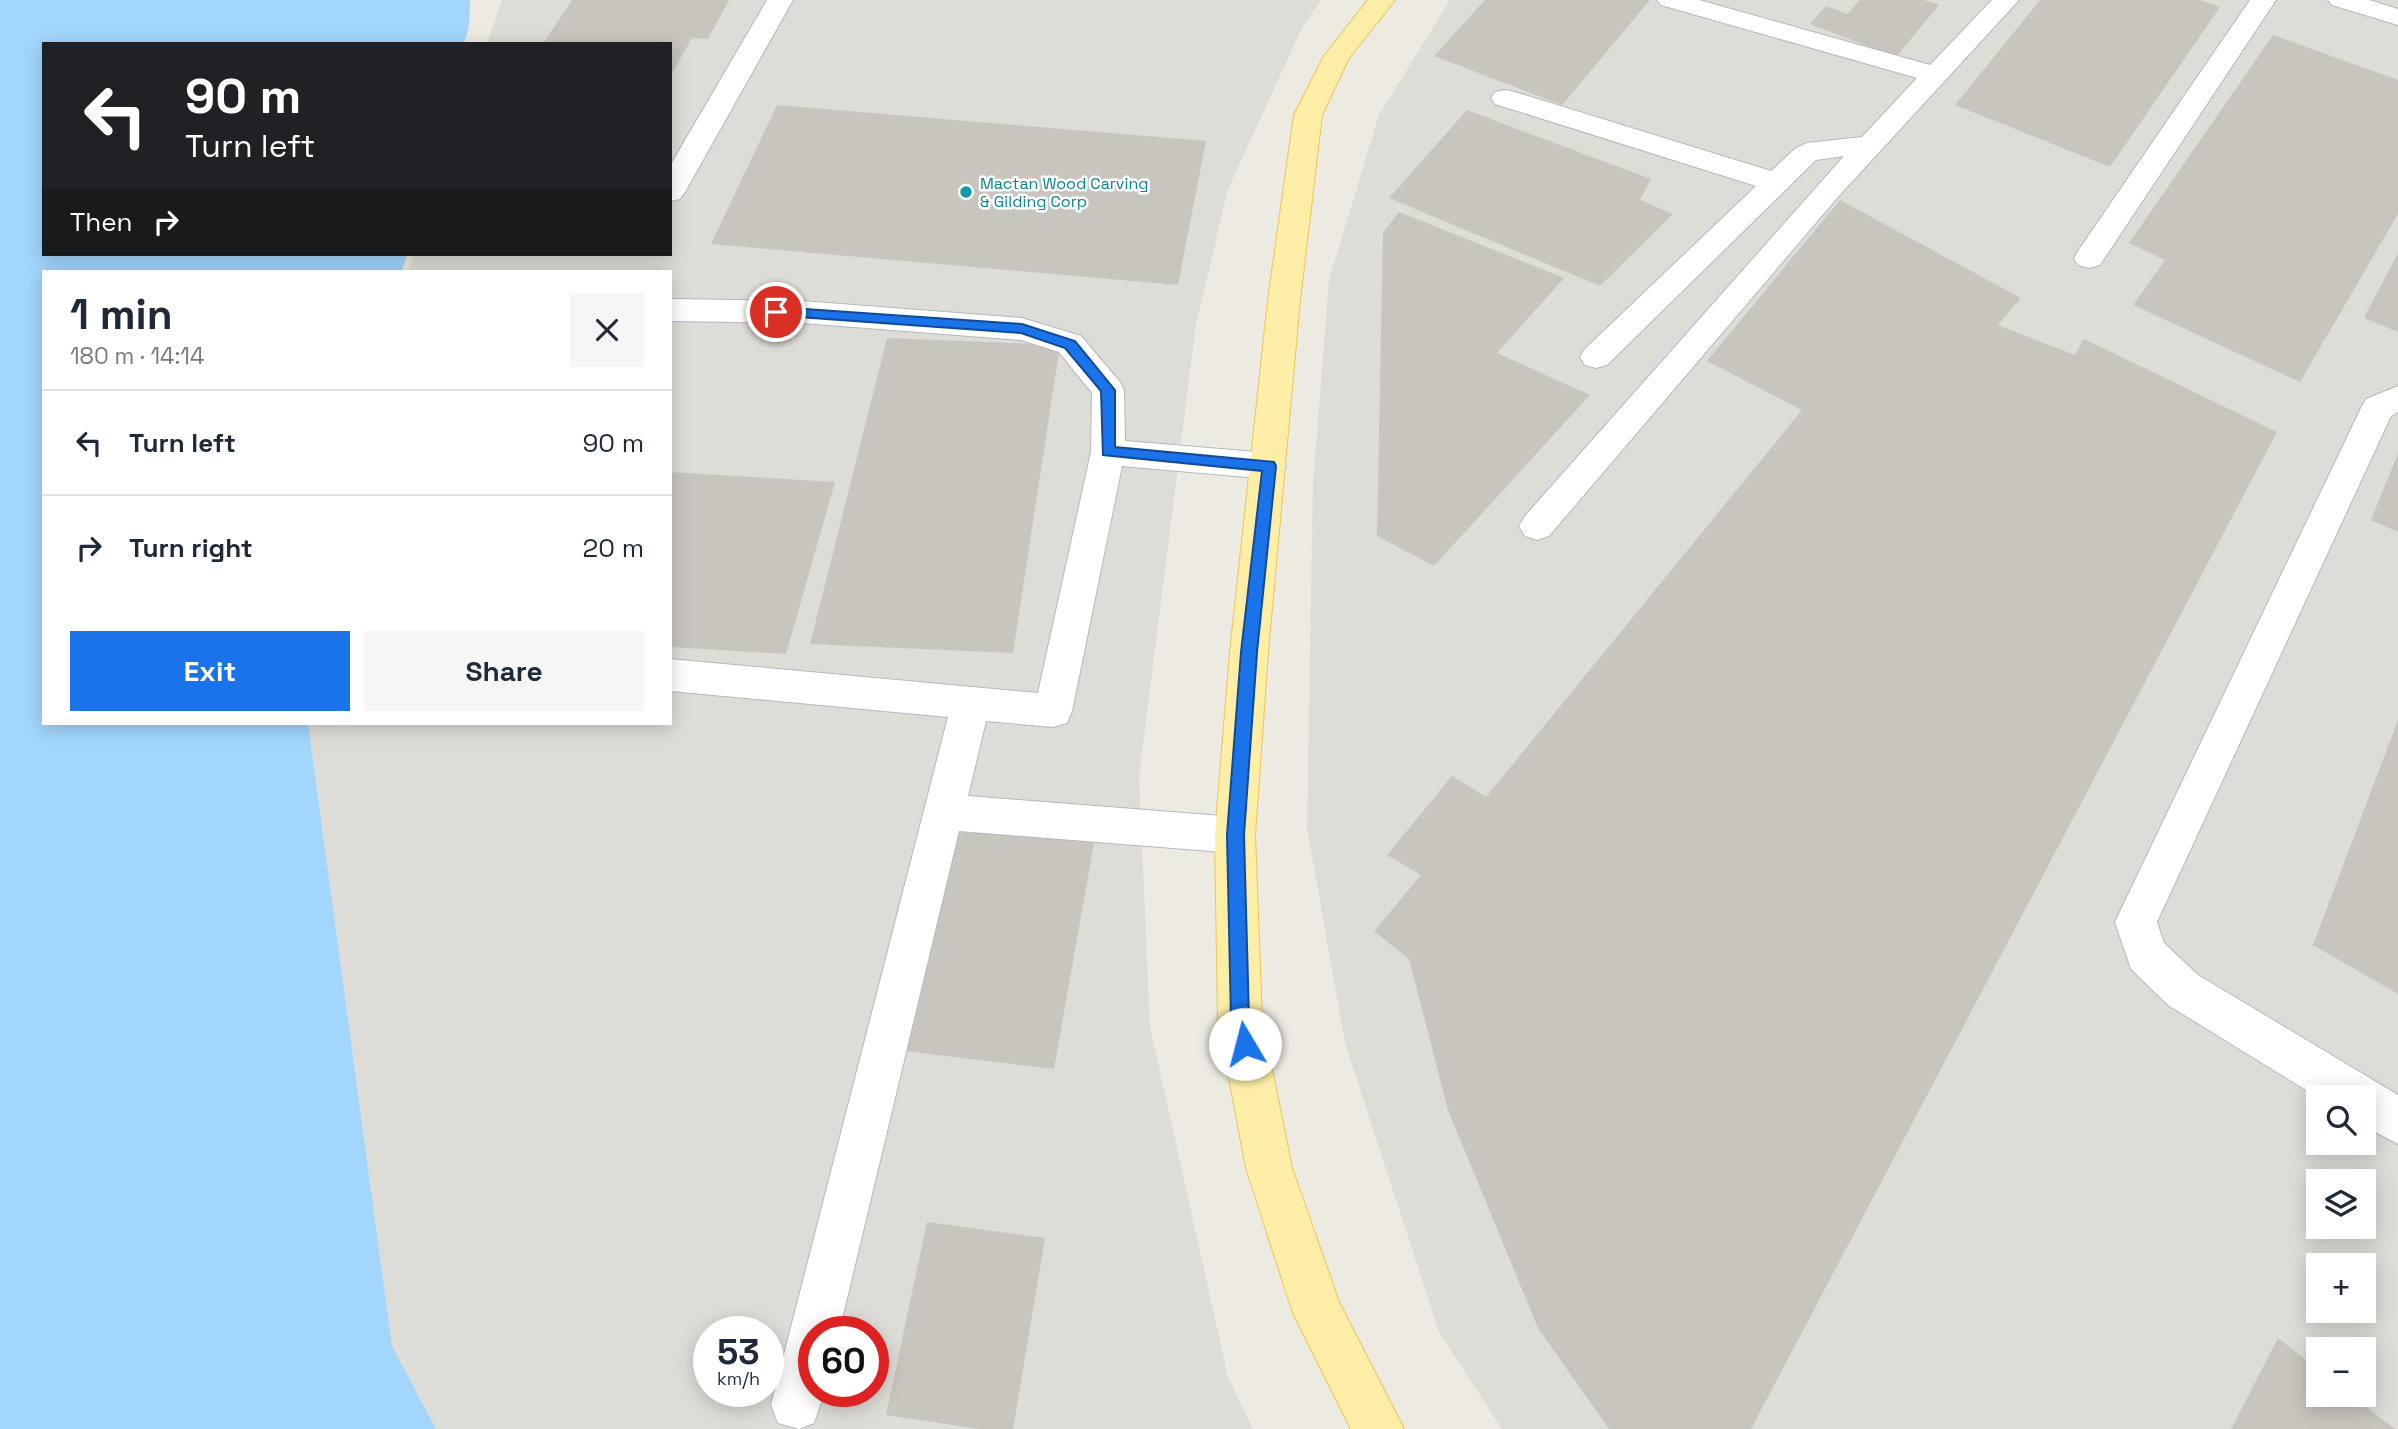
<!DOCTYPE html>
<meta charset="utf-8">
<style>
body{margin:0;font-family:"Space Grotesk",sans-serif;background:#f6f6f7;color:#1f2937;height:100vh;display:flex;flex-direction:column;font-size:26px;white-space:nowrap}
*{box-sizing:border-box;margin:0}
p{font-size:23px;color:#747a83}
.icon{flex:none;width:38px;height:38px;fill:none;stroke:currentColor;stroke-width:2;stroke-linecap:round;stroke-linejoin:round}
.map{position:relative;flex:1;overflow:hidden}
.sheet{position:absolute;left:42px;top:270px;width:630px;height:455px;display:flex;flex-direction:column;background:#fff;border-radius:0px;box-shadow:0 4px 18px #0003}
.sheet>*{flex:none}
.banner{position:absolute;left:42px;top:42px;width:630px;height:214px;border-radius:0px;box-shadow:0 4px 18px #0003;background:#202124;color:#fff;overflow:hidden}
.controls{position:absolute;left:2306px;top:1085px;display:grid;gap:14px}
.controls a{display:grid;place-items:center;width:70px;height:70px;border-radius:0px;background:#fff;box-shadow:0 4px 18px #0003;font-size:35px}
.speed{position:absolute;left:693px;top:1316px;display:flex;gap:14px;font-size:35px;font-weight:700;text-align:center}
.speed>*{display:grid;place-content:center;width:91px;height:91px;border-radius:50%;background:#fff;box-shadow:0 4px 18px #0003;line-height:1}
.speed small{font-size:18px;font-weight:400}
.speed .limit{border:10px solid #d22;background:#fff;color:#111}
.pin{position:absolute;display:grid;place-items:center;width:60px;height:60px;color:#fff;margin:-30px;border:4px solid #fff;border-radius:50%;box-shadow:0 2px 7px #0007}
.me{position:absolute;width:77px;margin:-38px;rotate:352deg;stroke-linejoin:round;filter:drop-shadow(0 0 5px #0008)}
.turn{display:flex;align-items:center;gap:24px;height:147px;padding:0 28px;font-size:32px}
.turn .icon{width:91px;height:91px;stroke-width:2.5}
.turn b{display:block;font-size:49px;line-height:60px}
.then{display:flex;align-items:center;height:66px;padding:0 28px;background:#0003;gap:14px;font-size:26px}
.round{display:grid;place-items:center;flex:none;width:74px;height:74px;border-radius:0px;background:#f6f6f7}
.head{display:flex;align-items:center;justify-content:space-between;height:119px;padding:0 28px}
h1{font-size:42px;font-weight:800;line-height:52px}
.primary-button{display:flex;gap:14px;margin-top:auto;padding:14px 28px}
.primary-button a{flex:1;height:80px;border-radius:0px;background:#1a73e8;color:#fff;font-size:28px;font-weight:800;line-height:80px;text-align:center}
.primary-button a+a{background:#f6f6f7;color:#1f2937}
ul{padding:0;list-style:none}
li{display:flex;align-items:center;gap:21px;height:105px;padding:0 28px;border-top:2px solid #e0e1e3}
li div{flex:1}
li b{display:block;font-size:26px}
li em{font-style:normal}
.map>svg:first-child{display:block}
.industrial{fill:#dedcd6;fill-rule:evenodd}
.water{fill:#a2d6fc}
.building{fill:#c8c5bf}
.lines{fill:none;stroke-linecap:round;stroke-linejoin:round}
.minor-casing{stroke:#b5b8bc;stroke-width:2}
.major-casing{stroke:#edc35b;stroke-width:2}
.minor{fill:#fff;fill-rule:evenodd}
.major{fill:#fdeea7;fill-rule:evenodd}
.route{fill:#1a73e8;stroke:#114b97;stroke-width:2}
.culture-dot{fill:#0f9aa8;stroke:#fff;stroke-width:2.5}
.labels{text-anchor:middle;stroke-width:5;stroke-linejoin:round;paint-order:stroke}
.far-culture-label{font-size:16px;fill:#0d838f;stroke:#fff;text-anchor:start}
</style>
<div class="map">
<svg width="2398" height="1429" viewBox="0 0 2398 1429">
<rect width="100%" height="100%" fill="#edeae2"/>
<path class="industrial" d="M 502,0 L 1321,0 L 1302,28 L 1228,189 L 1196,324 L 1139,776 L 1150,1027 L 1228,1377 L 1253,1429 L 436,1429 L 392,1346 L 308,723 L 670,723 L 670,271 L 408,271 L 414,254 L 670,254 L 670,44 L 487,44 ZM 709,1332 L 768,1332 L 768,1391 L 709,1391 ZM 814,1332 L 873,1332 L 873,1391 L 814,1391 Z
M 1450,0 L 2398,0 L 2398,1429 L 1502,1429 L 1439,1332 L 1345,1043 L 1307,828 L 1313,484 L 1329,280 L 1379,115 ZM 2319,1097 L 2364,1097 L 2364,1143 L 2319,1143 ZM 2319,1181 L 2364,1181 L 2364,1227 L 2319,1227 ZM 2319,1265 L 2364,1265 L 2364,1311 L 2319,1311 ZM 2319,1349 L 2364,1349 L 2364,1395 L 2319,1395 Z"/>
<path class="water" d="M 0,0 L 470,0 L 469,26 L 464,44 L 44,44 L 44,254 L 407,254 L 402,271 L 44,271 L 44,723 L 308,723 L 392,1346 L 436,1429 L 0,1429 Z"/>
<path class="building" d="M 572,0 L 729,0 L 708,39 L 692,38 L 670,77 L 670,44 L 543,44 Z
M 1485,0 L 1650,0 L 1562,105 L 1434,56 Z
M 1860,0 L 1924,0 L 1939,5 L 1896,57 L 1810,24 L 1826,6 L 1847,14 Z
M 2040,0 L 2199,0 L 2220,7 L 2110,167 L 1955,105 Z
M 2273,35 L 2398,80 L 2398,214 L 2300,382 L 2133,305 L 2165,260 L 2129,243 Z
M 777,105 L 1206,141 L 1178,285 L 711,244 Z
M 1467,110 L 1651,179 L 1640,200 L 1673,214 L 1600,286 L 1389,198 Z
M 1840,200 L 2021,298 L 1998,325 L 2075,355 L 2084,339 L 2277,432 L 1751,1429 L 1609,1429 L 1538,1328 L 1448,1110 L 1409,959 L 1374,931 L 1421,875 L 1387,855 L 1452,776 L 1486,797 L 1802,410 L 1707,361 Z
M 1399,212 L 1564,278 L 1497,353 L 1590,395 L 1434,566 L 1377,536 L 1383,233 Z
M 2398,253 L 2398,332 L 2364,318 Z
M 887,338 L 1060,345 L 1013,653 L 810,644 Z
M 2398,453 L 2398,532 L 2371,520 Z
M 670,472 L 835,482 L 786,654 L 670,647 Z
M 2398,720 L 2398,994 L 2313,945 Z
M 959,828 L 1094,843 L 1054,1069 L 905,1051 Z
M 927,1222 L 1045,1238 L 1013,1429 L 979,1429 L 886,1415 Z
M 2278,1338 L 2319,1370 L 2319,1395 L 2351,1395 L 2395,1429 L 2231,1429 Z"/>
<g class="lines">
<g class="minor-casing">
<path id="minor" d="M 767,0 L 793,0 L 685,192 L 680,199 L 670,201 L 670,166 Z
M 1657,0 L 1699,0 L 1930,65 L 1992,0 L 2019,0 L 1837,198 L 1549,536 L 1537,540 L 1525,536 L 1519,526 L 1525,516 L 1844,156 L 1816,160 L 1607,365 L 1596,368 L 1585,365 L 1580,357 L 1585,349 L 1756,186 L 1495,104 L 1491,98 L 1495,92 L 1505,90 L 1515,92 L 1771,171 L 1796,148 L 1807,143 L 1862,137 L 1917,78 L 1661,5 Z
M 2250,0 L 2276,0 L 2100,265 L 2089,268 L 2078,265 L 2074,258 L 2078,251 Z
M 2328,0 L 2369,0 L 2398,9 L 2398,25 L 2332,5 Z
M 670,299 L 802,301 L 1022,318 L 1081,336 L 1120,382 L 1124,390 L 1125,441 L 1269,453 L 1281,457 L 1286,466 L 1281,475 L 1269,479 L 1122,466 L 1072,711 L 1067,723 L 1053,727 L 986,721 L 968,796 L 1235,817 L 1249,822 L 1255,835 L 1249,848 L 1235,853 L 959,831 L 839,1332 L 814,1332 L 814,1391 L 825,1391 L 814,1423 L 799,1429 L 778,1423 L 771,1405 L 948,717 L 670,691 L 670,659 L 1038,693 L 1091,452 L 1092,393 L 1059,352 L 1021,340 L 802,323 L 670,321 Z
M 2398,386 L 2398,412 L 2391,416 L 2157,922 L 2164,943 L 2198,975 L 2398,1095 L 2398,1144 L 2364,1126 L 2364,1097 L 2319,1098 L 2168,1005 L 2131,969 L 2115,922 L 2361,408 L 2366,399 Z"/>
</g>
<g class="major-casing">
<path id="major" d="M 1368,0 L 1395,0 L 1349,58 L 1322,115 L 1300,300 L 1268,652 L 1255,835 L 1262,1020 L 1292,1168 L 1339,1302 L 1404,1429 L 1351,1429 L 1293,1313 L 1246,1168 L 1218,1020 L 1215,835 L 1230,652 L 1268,300 L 1294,115 L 1324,56 Z"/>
</g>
<use href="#minor" class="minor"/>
<use href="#major" class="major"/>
</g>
<path class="route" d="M 776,307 L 1022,324 L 1075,341 L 1115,390 L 1115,447 L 1274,462 L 1276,466 L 1257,652 L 1244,835 L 1249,1020 L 1254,1044 L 1251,1051 L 1245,1053 L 1238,1051 L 1231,1020 L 1227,835 L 1241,652 L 1262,471 L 1103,455 L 1101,391 L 1065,348 L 1021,333 L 771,315 L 771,309 Z"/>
<circle class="culture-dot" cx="966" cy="192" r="7"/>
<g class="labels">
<g class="far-culture-label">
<text x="980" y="189">Mactan Wood Carving<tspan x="980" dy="18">&amp; Gilding Corp</tspan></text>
</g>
</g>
</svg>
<div class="controls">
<a><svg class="icon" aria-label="search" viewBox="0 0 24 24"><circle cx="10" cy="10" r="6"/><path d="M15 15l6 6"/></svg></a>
<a><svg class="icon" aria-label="layers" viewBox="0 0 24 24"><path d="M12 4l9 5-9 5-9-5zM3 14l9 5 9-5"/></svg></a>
<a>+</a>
<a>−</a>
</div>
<div class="speed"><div>53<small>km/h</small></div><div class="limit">60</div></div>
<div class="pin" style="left:776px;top:312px;background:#d93025"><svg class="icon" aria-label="arrive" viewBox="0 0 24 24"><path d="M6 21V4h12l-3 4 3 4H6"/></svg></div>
<svg class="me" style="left:1245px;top:1044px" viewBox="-20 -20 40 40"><circle r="19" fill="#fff"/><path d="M0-13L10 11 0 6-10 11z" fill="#1a73e8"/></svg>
<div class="banner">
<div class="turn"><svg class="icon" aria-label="left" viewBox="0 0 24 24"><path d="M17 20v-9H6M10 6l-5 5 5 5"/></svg><div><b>90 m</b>Turn left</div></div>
<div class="then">Then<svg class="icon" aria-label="right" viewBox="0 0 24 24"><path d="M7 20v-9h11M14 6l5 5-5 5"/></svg></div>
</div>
<section class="sheet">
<div class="head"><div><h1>1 min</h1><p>180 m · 14:14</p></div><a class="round"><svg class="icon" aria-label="close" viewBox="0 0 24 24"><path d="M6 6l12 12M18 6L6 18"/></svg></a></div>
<ul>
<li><svg class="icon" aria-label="left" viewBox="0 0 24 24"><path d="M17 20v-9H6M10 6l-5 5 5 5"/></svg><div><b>Turn left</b></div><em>90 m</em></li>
<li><svg class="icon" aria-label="right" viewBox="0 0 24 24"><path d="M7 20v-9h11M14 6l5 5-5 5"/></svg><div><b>Turn right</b></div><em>20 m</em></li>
</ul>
<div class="primary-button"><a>Exit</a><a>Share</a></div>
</section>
</div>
